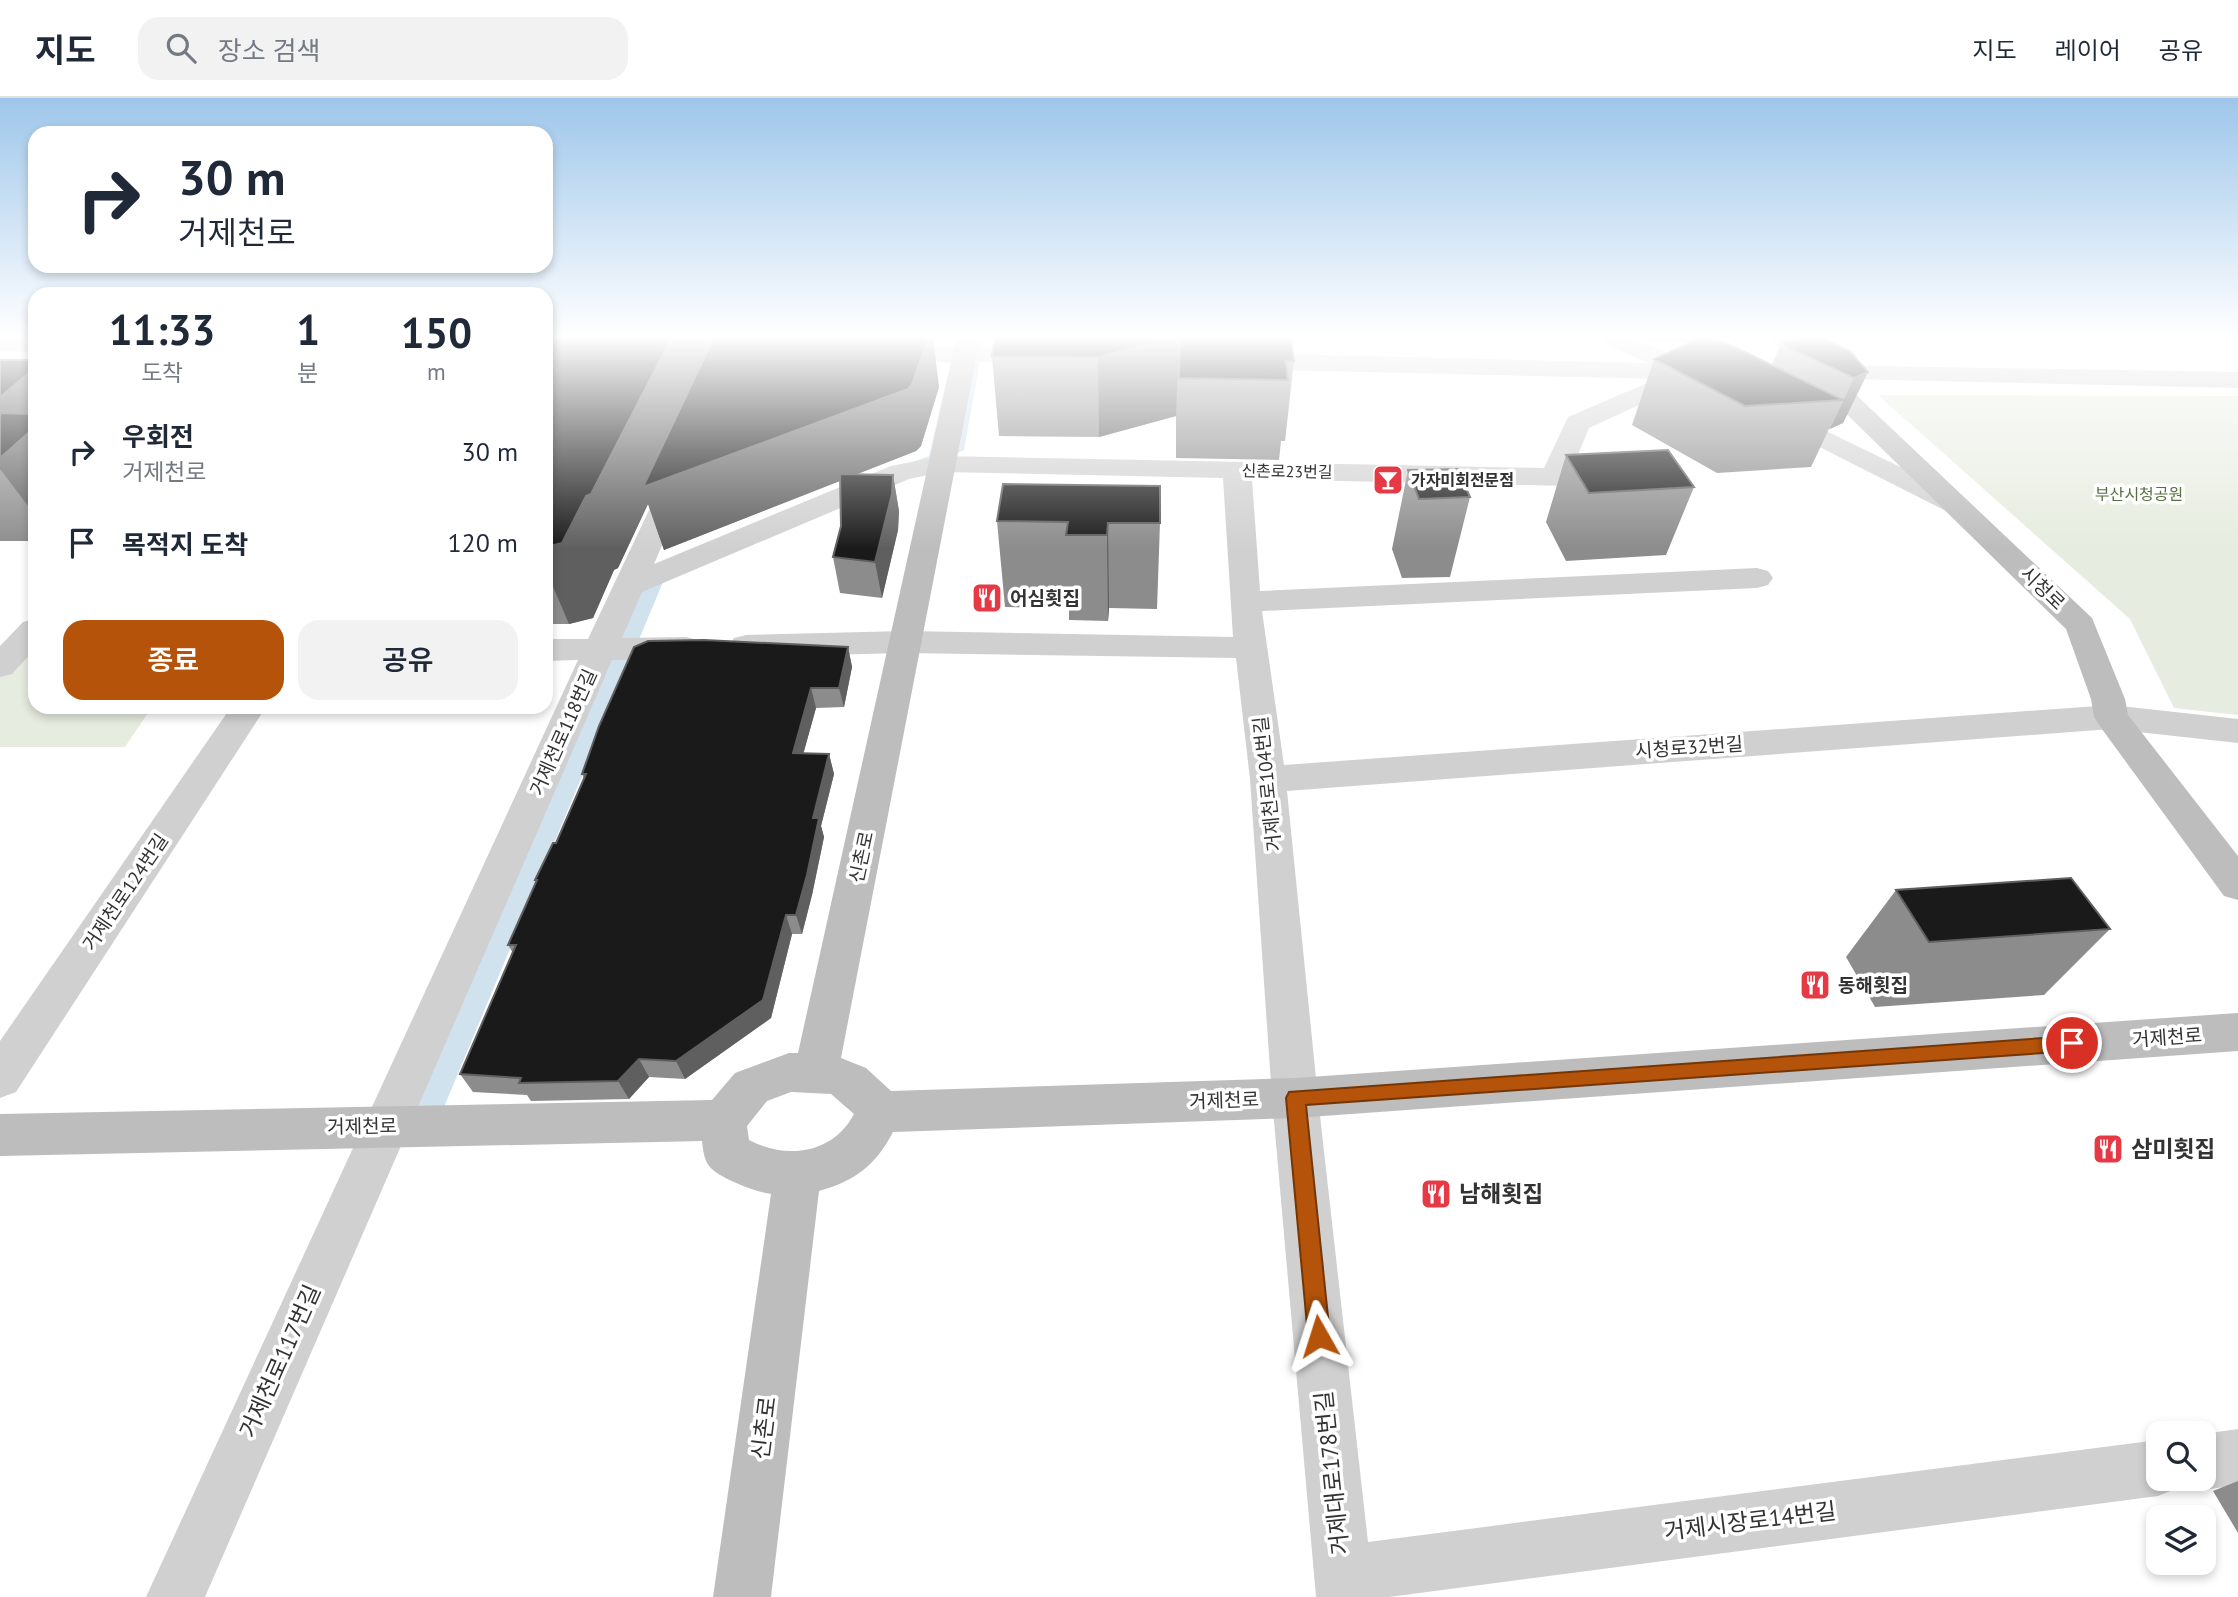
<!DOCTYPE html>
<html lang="ko">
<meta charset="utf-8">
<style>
body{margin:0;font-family:"PT Sans","Noto Sans KR",sans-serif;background:#f2f2f3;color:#1f2937;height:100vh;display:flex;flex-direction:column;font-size:26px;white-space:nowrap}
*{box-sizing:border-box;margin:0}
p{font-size:23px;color:#747a83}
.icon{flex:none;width:38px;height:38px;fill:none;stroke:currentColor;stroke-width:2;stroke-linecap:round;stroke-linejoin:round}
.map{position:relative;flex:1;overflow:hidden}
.drawer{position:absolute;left:28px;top:189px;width:525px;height:427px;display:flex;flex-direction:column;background:#fff;border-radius:21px;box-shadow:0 4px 10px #0003}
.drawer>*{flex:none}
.top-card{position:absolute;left:28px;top:28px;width:525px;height:147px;border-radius:21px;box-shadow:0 4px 10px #0003;background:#fff;color:#1f2937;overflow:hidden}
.tools{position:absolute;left:2146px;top:1323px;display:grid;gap:14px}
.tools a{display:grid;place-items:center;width:70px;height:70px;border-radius:14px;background:#fff;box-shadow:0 4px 10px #0003;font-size:35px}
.pin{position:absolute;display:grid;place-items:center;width:60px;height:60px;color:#fff;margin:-30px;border:4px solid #fff;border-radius:50%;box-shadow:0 2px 7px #0007}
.me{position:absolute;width:77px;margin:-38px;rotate:354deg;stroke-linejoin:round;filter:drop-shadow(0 0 5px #0008)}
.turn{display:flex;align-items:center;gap:24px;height:147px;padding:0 35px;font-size:32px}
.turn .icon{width:91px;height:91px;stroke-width:2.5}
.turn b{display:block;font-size:49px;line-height:60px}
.eta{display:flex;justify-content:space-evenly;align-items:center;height:119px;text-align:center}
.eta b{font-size:42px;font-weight:600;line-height:49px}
.primary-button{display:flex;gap:14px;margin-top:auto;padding:14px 35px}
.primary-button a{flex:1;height:80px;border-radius:21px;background:#b45309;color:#fff;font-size:28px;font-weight:600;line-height:80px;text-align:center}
.primary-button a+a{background:#f2f2f3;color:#1f2937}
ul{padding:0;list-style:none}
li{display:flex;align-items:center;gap:21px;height:91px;padding:0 35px}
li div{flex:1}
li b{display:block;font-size:26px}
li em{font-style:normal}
header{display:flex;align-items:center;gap:42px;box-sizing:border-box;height:98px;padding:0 35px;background:#fff;border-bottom:2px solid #e0e1e3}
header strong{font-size:33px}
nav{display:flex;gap:38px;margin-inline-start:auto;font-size:24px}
.search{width:490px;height:63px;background:#f2f2f3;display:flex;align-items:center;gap:18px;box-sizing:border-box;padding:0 24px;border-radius:21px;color:#747a83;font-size:26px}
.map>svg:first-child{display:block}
.green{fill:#e6ecdf}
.water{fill:#cfe2ee}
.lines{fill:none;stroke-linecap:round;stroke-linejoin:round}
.minor{fill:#d0d0d0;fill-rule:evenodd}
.tertiary{fill:#d0d0d0;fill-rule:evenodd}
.secondary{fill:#bdbdbd;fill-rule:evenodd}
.wall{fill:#8c8c8c}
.shaded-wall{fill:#5f5f5f}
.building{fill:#1a1a1a;stroke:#5f5f5f;stroke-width:2}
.route{fill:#b45309;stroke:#753606;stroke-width:2}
.labels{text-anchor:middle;stroke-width:7;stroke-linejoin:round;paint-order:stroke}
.far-street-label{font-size:16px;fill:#333;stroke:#fff}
.far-poi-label{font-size:16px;font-weight:bold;fill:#333;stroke:#fff;text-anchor:start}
.far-park-label{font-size:16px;fill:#56703f;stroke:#fff}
.street-label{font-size:19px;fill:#333;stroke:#fff}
.poi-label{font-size:19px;font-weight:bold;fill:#333;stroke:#fff;text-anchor:start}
.near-poi-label{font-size:23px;font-weight:bold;fill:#333;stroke:#fff;text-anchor:start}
.near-street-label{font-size:23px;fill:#333;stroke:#fff}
</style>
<header>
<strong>지도</strong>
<div class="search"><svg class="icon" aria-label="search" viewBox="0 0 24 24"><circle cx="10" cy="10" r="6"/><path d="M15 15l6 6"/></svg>장소 검색</div>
<nav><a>지도</a><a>레이어</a><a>공유</a></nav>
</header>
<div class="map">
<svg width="2238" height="1499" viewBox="0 0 2238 1499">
<rect width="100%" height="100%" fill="#fff"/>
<path class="green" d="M 1878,297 L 2238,298 L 2238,617 L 2174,610 L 2130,521 Z
M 22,554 L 35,554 L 35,609 L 152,609 L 125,649 L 0,649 L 0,578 Z"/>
<path class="water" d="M 956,241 L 984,241 L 964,352 L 663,484 L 439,1021 L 379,1018 L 618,490 L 847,388 L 929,358 Z"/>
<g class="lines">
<path class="minor" d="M 0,241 L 35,241 L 35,254 L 0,253 Z
M 882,248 L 964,249 L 973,252 L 977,257 L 973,262 L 964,265 L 873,261 L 869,256 L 873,251 Z
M 1689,267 L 1698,270 L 1702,275 L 1698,280 L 1589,330 L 1572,371 L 1623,374 L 1627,380 L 1623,386 L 1613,389 L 1252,381 L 1260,493 L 1757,470 L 1768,473 L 1773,480 L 1768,487 L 1757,490 L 1262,513 L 1284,667 L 2111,607 L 2238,621 L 2238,645 L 2111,631 L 1287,693 L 1318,1000 L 1368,1444 L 2158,1342 L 2158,1381 L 2181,1381 L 2178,1390 L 2158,1398 L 1389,1499 L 1316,1499 L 1272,1000 L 1250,681 L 1236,560 L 905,555 L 746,559 L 734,556 L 729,548 L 734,540 L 746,537 L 905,533 L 1233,539 L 1223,380 L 942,374 L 909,381 L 642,494 L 622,540 L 686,539 L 698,542 L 703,550 L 698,558 L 686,561 L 612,562 L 205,1499 L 146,1499 L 578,562 L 546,563 L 546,541 L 588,541 L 667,374 L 677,371 L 687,374 L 691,380 L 654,466 L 891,368 L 942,358 L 1544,370 L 1568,319 Z
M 1777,309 L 1964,400 L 1969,406 L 1964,412 L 1954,415 L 1944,412 L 1768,323 L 1764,317 L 1768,311 Z
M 35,521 L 35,551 L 12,576 L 0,579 L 0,548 L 23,524 Z
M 231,609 L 266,609 L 16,994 L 0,1000 L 0,943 Z
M 2238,1331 L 2238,1387 L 2203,1392 L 2183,1384 L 2182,1381 L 2203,1381 L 2203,1336 Z"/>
<path class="tertiary" d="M 1601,241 L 1635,241 L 1679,260 L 1682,266 L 1713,269 L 1717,274 L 1713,279 L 1704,282 L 1243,271 L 1234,268 L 1230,263 L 1234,258 L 1243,255 L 1648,265 L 1604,246 Z
M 964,249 L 1046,250 L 1055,253 L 1059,258 L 1055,263 L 1046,266 L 955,262 L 951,257 L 955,252 Z
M 1813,267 L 2238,274 L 2238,290 L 1804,280 L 1800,275 L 1804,270 Z"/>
<path class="secondary" d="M 956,241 L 980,241 L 841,960 L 866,970 L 891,993 L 1295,980 L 2238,915 L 2238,953 L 1295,1020 L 893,1034 C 876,1067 855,1083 819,1093 L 771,1499 L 713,1499 L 771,1096 C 756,1094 719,1080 710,1069 C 704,1063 703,1051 702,1043 L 0,1058 L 0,1016 L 712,1002 L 735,975 L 789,955 L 798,955 ZM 791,994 L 831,996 L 854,1016 C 833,1056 786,1062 749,1042 L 747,1028 L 767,1003 Z
M 1770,241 L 1797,241 L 2092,520 L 2125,601 L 2128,617 L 2238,758 L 2238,802 L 2224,798 L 2099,627 L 2094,619 L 2091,601 L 2066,531 Z"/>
</g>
<path class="wall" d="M 546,241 L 933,241 L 939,289 L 921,348 L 916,353 L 857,376 L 893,377 L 899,413 L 898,432 L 882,500 L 840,495 L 833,459 L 841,428 L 840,383 L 664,452 L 648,406 L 618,470 L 614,472 L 593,520 L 569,526 L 546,526 Z
M 1291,241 L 1294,263 L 1285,343 L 1281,343 L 1279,362 L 1176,360 L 1176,318 L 1099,339 L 999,338 L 992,258 Z
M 1642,241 L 1713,241 L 1772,267 L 1782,242 L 1868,274 L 1843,325 L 1829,331 L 1811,369 L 1717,375 L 1632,327 L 1654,261 L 1692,244 L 1647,243 Z
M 0,261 L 35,262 L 35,443 L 0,443 Z
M 1566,357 L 1694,389 L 1666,457 L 1566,463 L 1546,424 Z
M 1408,372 L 1470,399 L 1450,479 L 1402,480 L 1392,451 Z
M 997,423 L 1160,425 L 1157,511 L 1109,510 L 1108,523 L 1069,522 L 1069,510 L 1005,509 Z
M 848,549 L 852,569 L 844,609 L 816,610 L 803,656 L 829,656 L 834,676 L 821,728 L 824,739 L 812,797 L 802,836 L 792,836 L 771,920 L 685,981 L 649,979 L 629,1001 L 531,1003 L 527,997 L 473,994 L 460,976 L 513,855 L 508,847 L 536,785 L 535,782 L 556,745 L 584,681 L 582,676 Z
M 1896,792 L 2110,831 L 2044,897 L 1875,909 L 1846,859 Z
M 2238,1383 L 2238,1435 L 2213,1393 Z"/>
<path class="shaded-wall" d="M 671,241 L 708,241 L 714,265 L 933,241 L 939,289 L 921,348 L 916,353 L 664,452 L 648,406 L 618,470 L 614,472 L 593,520 L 569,526 L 546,472 L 546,449 L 586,398 Z
M 1170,241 L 1179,241 L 1176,318 L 1099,339 L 1098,259 Z
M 35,270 L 35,417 L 0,371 L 0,299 Z
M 1868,274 L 1843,325 L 1830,331 L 1854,280 Z
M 893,377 L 899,413 L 898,432 L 882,500 L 875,464 Z
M 1108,425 L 1109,510 L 1108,523 L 1107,437 Z
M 848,549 L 852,569 L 844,609 L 839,590 Z
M 811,590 L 816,610 L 798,675 L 793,655 Z
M 829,656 L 834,676 L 821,728 L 824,739 L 812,797 L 802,836 L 796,817 L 813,720 Z
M 786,817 L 792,836 L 771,920 L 685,981 L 676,963 Z
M 639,961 L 649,979 L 629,1001 L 618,983 Z"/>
<path class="building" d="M 546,241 L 671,241 L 591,396 L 586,398 L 562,445 L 546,449 Z
M 713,241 L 928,241 L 912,286 L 908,291 L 643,389 Z
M 995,241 L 1170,241 L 1098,259 L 992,258 Z
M 1180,241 L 1291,241 L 1294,263 L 1286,263 L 1288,282 L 1179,280 Z
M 1698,241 L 1711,241 L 1725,244 L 1843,302 L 1745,308 L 1654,261 Z
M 1824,241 L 1850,253 L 1868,274 L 1854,280 L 1785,248 L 1782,242 Z
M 0,262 L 35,262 L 35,270 L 0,299 Z
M 0,315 L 35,316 L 35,329 L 0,360 Z
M 1668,352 L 1694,389 L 1589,395 L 1566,357 Z
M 1458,371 L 1470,399 L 1419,401 L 1408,372 Z
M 840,376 L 893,377 L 892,396 L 875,464 L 833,459 L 841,428 Z
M 1003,386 L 1160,388 L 1160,425 L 1108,425 L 1107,437 L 1066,437 L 1068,424 L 997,423 Z
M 704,542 L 848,549 L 839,590 L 811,590 L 793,655 L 829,656 L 813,720 L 819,720 L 807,777 L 796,817 L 786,817 L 763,902 L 676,963 L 639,961 L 618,983 L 519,985 L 521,980 L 460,976 L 516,847 L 508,847 L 537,782 L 535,782 L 553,745 L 556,745 L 586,676 L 582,676 L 599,628 L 634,549 L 648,543 Z
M 2071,780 L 2110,831 L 1929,844 L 1896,792 Z"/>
<linearGradient id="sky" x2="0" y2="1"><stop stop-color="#9ec6ea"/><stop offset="0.53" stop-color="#fff"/><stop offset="1" stop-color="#fff" stop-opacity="0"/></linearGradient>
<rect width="2238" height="451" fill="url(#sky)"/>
<path class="route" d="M 2072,938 L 2078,940 L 2081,945 L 2078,951 L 2072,953 L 1306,1007 L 1330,1238 L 1327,1245 L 1319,1248 L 1311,1245 L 1308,1238 L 1286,1000 L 1289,994 Z"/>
<defs>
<g id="bar-square" transform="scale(1.575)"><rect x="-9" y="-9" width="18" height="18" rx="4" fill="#e63946" stroke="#fff"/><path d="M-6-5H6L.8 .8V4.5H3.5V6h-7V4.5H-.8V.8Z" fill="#fff"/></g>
<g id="restaurant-square" transform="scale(1.575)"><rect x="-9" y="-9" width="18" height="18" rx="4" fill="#e63946" stroke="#fff"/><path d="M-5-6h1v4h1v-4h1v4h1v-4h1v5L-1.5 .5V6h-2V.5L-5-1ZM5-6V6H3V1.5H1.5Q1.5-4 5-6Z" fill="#fff"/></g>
</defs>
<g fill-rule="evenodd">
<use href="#bar-square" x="1388" y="382"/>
<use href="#restaurant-square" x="987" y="500"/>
<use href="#restaurant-square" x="1815" y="887"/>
<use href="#restaurant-square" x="2108" y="1051"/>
<use href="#restaurant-square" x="1436" y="1096"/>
</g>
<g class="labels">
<g class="far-street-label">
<text transform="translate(1287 373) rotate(1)" y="6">신촌로23번길</text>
</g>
<g class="far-poi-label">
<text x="1411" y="388">가자미회전문점</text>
</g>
<g class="far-park-label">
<text x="2139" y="402">부산시청공원</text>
</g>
<g class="street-label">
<text transform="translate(2043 490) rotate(44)" y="7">시청로</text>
<text transform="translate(563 634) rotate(-66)" y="7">거제천로118번길</text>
<text transform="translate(1689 649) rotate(-4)" y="7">시청로32번길</text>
<text transform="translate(1267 686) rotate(-96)" y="7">거제천로104번길</text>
<text transform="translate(861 759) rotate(-78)" y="7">신촌로</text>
<text transform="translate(125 794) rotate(-56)" y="7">거제천로124번길</text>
<text transform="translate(2167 939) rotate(-4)" y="7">거제천로</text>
<text transform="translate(1224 1002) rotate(-2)" y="7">거제천로</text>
<text transform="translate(362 1028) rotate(-1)" y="7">거제천로</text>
</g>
<g class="poi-label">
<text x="1010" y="507">어심횟집</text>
<text x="1838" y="894">동해횟집</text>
</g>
<g class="near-poi-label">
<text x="2131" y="1059">삼미횟집</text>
<text x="1459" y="1104">남해횟집</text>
</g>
<g class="near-street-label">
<text transform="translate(280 1263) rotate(-66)" y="8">거제천로117번길</text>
<text transform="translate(764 1330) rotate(-83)" y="8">신촌로</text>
<text transform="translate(1332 1375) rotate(-96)" y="8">거제대로178번길</text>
<text transform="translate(1750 1423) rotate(-7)" y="8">거제시장로14번길</text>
</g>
</g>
</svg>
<div class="tools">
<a><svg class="icon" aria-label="search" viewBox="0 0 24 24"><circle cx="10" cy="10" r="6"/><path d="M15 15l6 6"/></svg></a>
<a><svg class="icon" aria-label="layers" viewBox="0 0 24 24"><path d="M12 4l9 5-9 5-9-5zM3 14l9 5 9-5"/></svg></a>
</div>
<div class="pin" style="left:2072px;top:945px;background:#d93025"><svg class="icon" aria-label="arrive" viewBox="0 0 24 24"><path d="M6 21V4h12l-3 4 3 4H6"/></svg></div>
<svg class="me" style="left:1319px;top:1238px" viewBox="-20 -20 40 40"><path d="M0-17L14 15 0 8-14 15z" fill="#b45309" stroke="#fff" stroke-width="4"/></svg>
<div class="top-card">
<div class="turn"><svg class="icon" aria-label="right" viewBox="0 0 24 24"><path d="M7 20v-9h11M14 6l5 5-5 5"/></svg><div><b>30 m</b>거제천로</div></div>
</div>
<section class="drawer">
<div class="eta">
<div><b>11:33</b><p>도착</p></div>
<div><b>1</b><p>분</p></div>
<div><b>150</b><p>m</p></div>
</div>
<ul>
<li><svg class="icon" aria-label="right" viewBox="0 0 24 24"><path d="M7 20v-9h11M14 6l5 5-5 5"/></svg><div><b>우회전</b><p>거제천로</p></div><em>30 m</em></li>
<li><svg class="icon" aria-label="arrive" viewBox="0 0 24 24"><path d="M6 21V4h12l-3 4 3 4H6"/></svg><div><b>목적지 도착</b></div><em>120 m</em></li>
</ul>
<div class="primary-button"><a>종료</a><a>공유</a></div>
</section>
</div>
